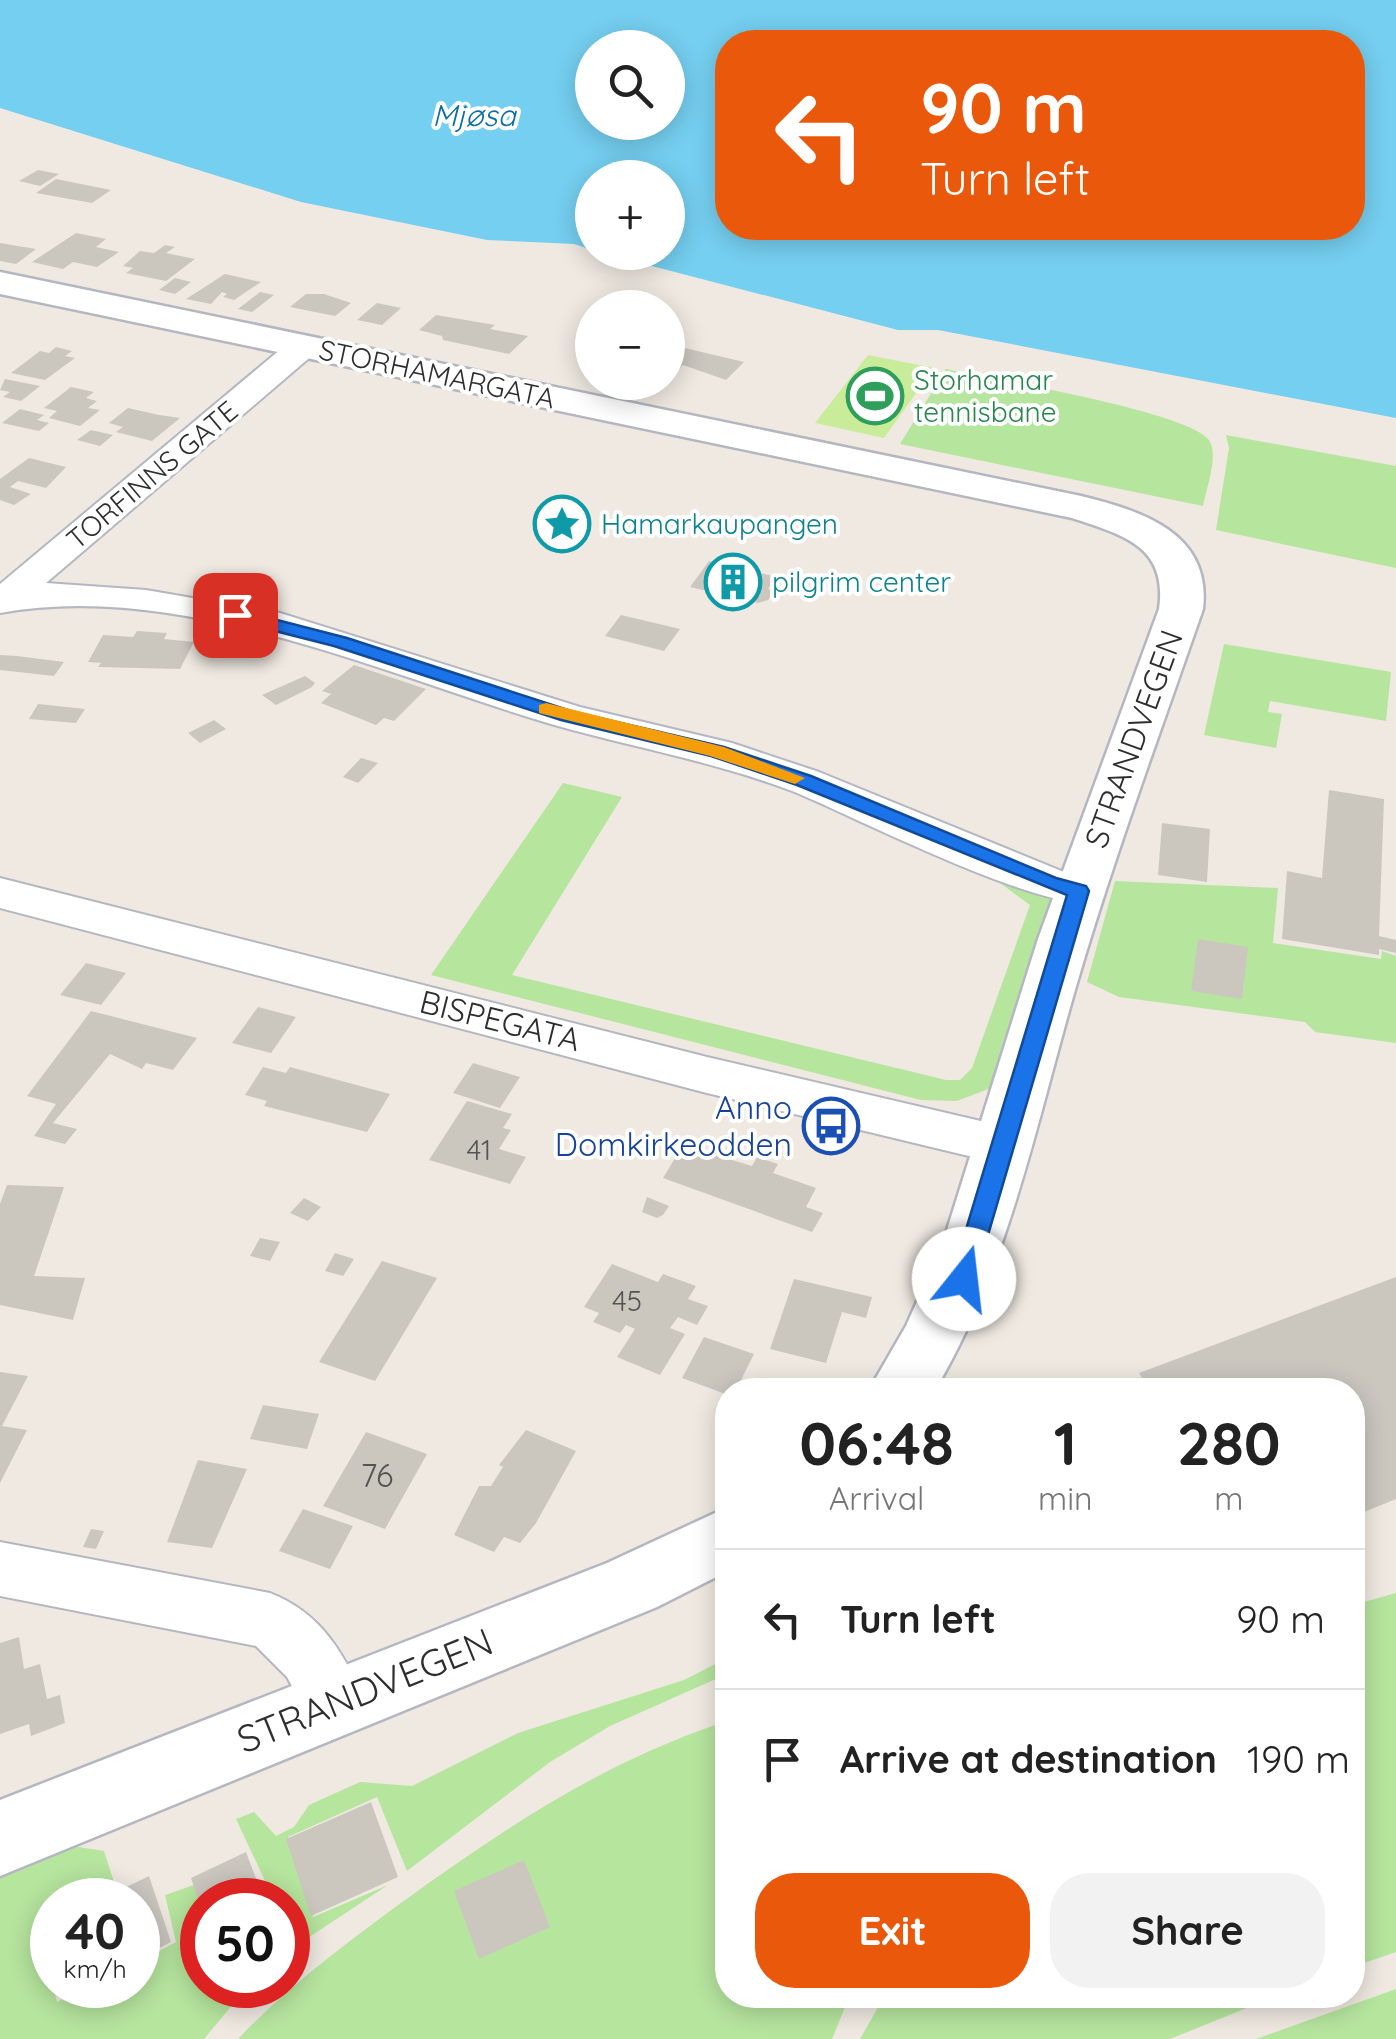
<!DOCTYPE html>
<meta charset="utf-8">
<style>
body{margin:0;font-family:Quicksand,sans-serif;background:#f2f2f2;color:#222;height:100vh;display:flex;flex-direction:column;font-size:38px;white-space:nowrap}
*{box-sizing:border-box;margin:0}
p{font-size:32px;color:#767676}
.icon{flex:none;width:55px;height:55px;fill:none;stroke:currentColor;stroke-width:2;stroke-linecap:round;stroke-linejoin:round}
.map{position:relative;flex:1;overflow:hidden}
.panel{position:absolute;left:715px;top:1378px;width:650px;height:630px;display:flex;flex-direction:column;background:#fff;border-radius:40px;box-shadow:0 5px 25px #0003}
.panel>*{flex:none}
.guide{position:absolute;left:715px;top:30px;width:650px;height:210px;border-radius:40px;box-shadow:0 5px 25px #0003;background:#ea580c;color:#fff;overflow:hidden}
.buttons{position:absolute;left:575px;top:30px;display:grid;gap:20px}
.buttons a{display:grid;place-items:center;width:110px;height:110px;border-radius:50%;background:#fff;box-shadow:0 5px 25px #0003;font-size:50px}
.speed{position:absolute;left:30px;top:1878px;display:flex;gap:20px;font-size:50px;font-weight:700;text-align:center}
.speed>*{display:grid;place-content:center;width:130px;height:130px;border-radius:50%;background:#fff;box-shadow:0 5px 25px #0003;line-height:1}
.speed small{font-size:25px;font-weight:400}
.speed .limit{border:15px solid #d22;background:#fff;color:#111}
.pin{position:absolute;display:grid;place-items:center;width:85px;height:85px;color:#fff;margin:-42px;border-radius:20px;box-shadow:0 5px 15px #0006}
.me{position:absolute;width:110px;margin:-55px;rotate:16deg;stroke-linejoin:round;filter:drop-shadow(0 0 8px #0008)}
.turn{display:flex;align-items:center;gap:35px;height:210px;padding:0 40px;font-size:45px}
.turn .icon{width:130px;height:130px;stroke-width:2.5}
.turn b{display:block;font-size:70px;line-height:85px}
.eta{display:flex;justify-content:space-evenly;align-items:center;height:170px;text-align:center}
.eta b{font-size:60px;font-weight:700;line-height:70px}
.primary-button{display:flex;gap:20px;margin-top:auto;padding:20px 40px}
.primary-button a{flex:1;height:115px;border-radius:40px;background:#ea580c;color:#fff;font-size:40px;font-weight:700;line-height:115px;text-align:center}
.primary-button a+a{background:#f2f2f2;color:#222}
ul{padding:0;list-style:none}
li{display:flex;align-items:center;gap:30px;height:140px;padding:0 40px;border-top:2px solid #e0e0e0}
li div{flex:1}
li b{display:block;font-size:38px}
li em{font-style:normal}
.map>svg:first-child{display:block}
.green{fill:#b6e59e}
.pitch{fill:#c9ec9a}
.water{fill:#75cff0;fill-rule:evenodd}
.building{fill:#cbc7bf}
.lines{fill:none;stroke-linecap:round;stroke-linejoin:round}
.minor-casing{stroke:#b4b7c1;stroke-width:4}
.secondary-casing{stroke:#b4b7c1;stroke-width:5}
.minor{fill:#fff;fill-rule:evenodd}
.secondary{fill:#fff;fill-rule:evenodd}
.route{fill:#1a73e8;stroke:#114b97;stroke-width:2.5}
.slow{fill:#f59e0b}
.labels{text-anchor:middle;stroke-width:8;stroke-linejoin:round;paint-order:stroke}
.far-street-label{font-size:28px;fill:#2e2e2e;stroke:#fff}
.far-leisure-label{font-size:28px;fill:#27864d;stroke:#fff;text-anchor:start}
.far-culture-label{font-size:28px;fill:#0d838f;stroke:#fff;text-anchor:start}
.number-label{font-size:28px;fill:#555452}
.far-water-label{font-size:30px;font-style:italic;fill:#0d6fa3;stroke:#fff}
.street-label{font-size:32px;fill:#2e2e2e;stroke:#fff}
.transit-label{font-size:32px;fill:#164399;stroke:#fff;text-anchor:end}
.near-number-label{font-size:32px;fill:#555452}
.near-street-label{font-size:38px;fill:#2e2e2e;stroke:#fff}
</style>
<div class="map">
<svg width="1396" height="2039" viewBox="0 0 1396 2039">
<rect width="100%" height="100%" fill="#efe9e1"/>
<path class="green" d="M 946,369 C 991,379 1184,411 1208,439 C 1220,452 1206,490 1203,506 L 900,444 Z
M 1226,435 L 1396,466 L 1396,568 L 1216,530 L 1229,448 Z
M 1224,644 L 1391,672 L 1386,721 L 1270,701 L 1268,712 L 1282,714 L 1276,748 L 1204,735 Z
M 563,783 L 622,797 L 512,975 L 946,1080 L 960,1080 L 972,1068 L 1030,905 L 992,877 L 1058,891 L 991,1088 L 957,1101 L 921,1100 L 431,975 Z
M 1115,881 L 1278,888 L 1273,943 L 1381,959 L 1382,951 L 1396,956 L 1396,1043 L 1315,1032 L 1305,1022 L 1119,997 L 1087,982 Z
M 1396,1593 L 1396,1952 L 1353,1967 L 1353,1605 Z
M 727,1658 L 727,1674 L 610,1726 L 550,1762 L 407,1871 L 377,1797 L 288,1837 L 313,1917 L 388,1885 L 288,1951 L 288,1900 L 274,1900 L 236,1819 L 254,1812 L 276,1836 L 294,1827 L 309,1805 L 360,1782 L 412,1786 L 518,1733 L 684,1680 Z
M 718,1724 L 728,1729 L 728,1995 L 850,1995 L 832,2039 L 238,2039 C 287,1987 344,1945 401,1903 C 503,1829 599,1765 718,1724 Z
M 72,1846 L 104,1851 L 114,1882 L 80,1900 L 52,1900 L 52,1914 L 34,1924 L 57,2002 L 91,1985 L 138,1985 L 138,1962 L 176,1942 L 165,1895 L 194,1885 L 202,1907 L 202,1985 L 249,1985 L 204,2039 L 0,2039 L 0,1876 Z
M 1396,1989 L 1396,2039 L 1256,2039 Z
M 885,1995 L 1279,1995 L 1170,2039 L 860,2039 Z"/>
<path class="pitch" d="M 868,355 L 934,368 L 884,438 L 815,423 Z"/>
<path class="water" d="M 0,0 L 1396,0 L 1396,418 L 938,330 L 898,330 L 602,253 L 668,252 L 668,178 L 592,178 L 592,250 L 574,244 L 487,240 L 301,202 L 0,108 ZM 728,42 L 1352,42 L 1352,228 L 728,228 ZM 592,48 L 668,48 L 668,122 L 592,122 Z"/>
<path class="building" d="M 38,170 L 59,174 L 40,186 L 19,181 Z
M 56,179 L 111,190 L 92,203 L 36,193 Z
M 76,233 L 106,239 L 96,247 L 119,252 L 97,267 L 73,262 L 63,269 L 32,262 Z
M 0,243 L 36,249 L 16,264 L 0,261 Z
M 165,245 L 175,247 L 166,253 L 195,259 L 166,281 L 126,273 L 133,268 L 123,266 L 140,251 L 154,253 Z
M 225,274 L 261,282 L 234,300 L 223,297 L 227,294 L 222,292 L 211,304 L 186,299 Z
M 175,278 L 191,282 L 175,294 L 159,290 Z
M 260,292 L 274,295 L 252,312 L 238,309 Z
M 306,294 L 324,294 L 351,303 L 335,316 L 290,307 Z
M 377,303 L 401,308 L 382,325 L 357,320 Z
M 436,315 L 495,325 L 490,329 L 528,336 L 509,354 L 443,340 L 442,336 L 419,330 Z
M 668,344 L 744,362 L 726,380 L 683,365 L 670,378 Z
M 56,347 L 72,351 L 65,356 L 75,358 L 45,380 L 11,373 L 40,351 L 49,353 Z
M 5,379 L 40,386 L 21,401 L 3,397 L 10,392 L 0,390 Z
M 71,387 L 94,392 L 86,398 L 97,401 L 88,408 L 100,410 L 80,426 L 49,418 L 57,411 L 44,408 Z
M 128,408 L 159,415 L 180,418 L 152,441 L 116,432 L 123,427 L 109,423 Z
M 20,409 L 44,415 L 37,420 L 49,423 L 39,431 L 2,423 Z
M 91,430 L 113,435 L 100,446 L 77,440 Z
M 29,458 L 66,467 L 46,488 L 18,481 L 10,487 L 31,494 L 14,505 L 0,500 L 0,479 Z
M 709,561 L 777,577 L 768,589 L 775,590 L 768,600 L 758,603 L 690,587 Z
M 621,615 L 680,629 L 664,651 L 605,636 Z
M 137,631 L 167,633 L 164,639 L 194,642 L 180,669 L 98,667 L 101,663 L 88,662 L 103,635 L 133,637 Z
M 0,655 L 17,656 L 64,662 L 54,676 L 0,670 Z
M 354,665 L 426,689 L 394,721 L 384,718 L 376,725 L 321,703 L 331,694 L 322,691 Z
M 305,676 L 315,683 L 312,687 L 276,705 L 262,695 Z
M 38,704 L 85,709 L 76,723 L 29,719 Z
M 214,720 L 226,729 L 200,743 L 188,733 Z
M 361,758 L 378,763 L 358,783 L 343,777 Z
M 1329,790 L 1384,799 L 1379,936 L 1396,940 L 1396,953 L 1379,949 L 1379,955 L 1282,939 L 1287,871 L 1322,878 Z
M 1162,823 L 1210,829 L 1207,882 L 1158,875 Z
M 1198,939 L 1248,947 L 1242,999 L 1191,991 Z
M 86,963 L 126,973 L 101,1005 L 60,995 Z
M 258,1007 L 296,1017 L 271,1053 L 232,1043 Z
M 91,1011 L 197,1038 L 173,1070 L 146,1063 L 142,1069 L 110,1054 L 53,1123 L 77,1129 L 65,1144 L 34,1136 L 56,1104 L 27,1096 Z
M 473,1063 L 520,1077 L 500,1108 L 453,1093 Z
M 263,1067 L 286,1073 L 290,1067 L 390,1094 L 367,1132 L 264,1106 L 267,1101 L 245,1095 Z
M 467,1101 L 512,1114 L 503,1128 L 511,1130 L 499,1149 L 526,1157 L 510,1184 L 429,1160 Z
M 683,1145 L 752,1166 L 757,1157 L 778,1164 L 773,1173 L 816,1188 L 806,1207 L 823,1213 L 812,1232 L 663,1178 Z
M 7,1185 L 64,1187 L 34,1276 L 85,1278 L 73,1320 L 0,1305 L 0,1204 Z
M 647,1197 L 669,1206 L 663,1215 L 657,1218 L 642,1212 Z
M 304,1198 L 321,1207 L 308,1221 L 290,1213 Z
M 260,1238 L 280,1242 L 270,1261 L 250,1256 Z
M 335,1253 L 354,1259 L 343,1276 L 325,1271 Z
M 382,1261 L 437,1278 L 375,1381 L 319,1362 Z
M 612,1264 L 658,1282 L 663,1274 L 696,1286 L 688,1299 L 708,1306 L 697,1325 L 678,1317 L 670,1328 L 685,1334 L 660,1375 L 617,1357 L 635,1329 L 626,1325 L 620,1333 L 593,1322 L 599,1313 L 584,1307 Z
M 1396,1277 L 1396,1499 L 1352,1517 L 1352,1390 L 1150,1390 L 1139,1373 Z
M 794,1279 L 872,1297 L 866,1318 L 842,1312 L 826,1363 L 770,1349 Z
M 704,1337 L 754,1354 L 736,1390 L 728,1390 L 728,1395 L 682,1378 Z
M 0,1372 L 28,1376 L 2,1426 L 27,1430 L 0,1483 Z
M 263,1405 L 319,1414 L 307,1449 L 250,1439 Z
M 526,1430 L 576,1451 L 536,1523 L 520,1543 L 504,1537 L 494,1552 L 454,1535 L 479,1486 L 491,1486 L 503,1467 L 499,1465 Z
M 366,1432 L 427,1454 L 385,1529 L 323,1506 Z
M 198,1460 L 247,1469 L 212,1548 L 167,1542 Z
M 303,1509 L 353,1526 L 330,1569 L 279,1551 Z
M 91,1529 L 104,1531 L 96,1549 L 83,1547 Z
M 19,1637 L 24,1669 L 40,1664 L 47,1699 L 60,1695 L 65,1723 L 31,1736 L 29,1724 L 0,1734 L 0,1643 Z
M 371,1802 L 398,1877 L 311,1916 L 286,1839 Z
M 246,1852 L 264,1900 L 202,1900 L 202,1911 L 191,1878 Z
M 524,1860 L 550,1927 L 479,1959 L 454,1891 Z
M 149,1876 L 171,1942 L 138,1959 L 138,1900 L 100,1900 Z
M 52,1923 L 52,1981 L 51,1982 L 37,1930 Z"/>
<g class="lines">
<g class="minor-casing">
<path id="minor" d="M 304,336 L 320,346 L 315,353 L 46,583 L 146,590 L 280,613 L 580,707 L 732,743 L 819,772 L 1064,872 L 1095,881 L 1101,891 L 1095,901 C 1045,915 850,814 792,791 C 713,761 631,747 551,724 C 379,673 180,580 0,613 L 0,584 L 293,339 Z
M 0,878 L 707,1057 L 1002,1126 L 1020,1132 L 1027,1145 L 1020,1158 L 1002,1164 L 707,1093 L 0,908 Z
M 0,1542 L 270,1593 C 322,1613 344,1654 366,1703 L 356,1724 L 334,1733 L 312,1724 L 287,1677 L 256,1646 L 0,1596 Z"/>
</g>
<g class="secondary-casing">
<path id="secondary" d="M 0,272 L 1081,496 C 1142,511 1212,533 1203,609 C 1160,733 1114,857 1077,983 C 1036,1123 1010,1263 935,1390 L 869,1390 L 906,1326 L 942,1246 L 1038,939 L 1159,609 C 1168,546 1123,535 1072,518 L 0,294 Z
M 728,1507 L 728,1571 L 657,1607 L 0,1876 L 0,1800 L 607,1563 Z"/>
</g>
<use href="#minor" class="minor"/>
<use href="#secondary" class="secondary"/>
</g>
<path class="route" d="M 235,609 L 347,638 L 574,712 L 724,747 L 811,776 L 1056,878 L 1086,886 L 1089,891 L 973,1286 L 964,1289 L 951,1279 L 1067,895 L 797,785 L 711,756 L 561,720 L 334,646 L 228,619 L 226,615 Z"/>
<path class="slow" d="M 546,703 L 724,747 L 805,778 L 795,784 L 710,756 L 539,713 L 539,705 Z"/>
<defs>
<g id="stadium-ring" transform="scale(2.875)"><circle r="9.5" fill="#fff" stroke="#2e9e5b" stroke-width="1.5"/><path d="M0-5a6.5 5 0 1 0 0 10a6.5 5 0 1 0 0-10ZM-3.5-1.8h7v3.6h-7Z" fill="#2e9e5b"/></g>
<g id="sight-ring" transform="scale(2.875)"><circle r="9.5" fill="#fff" stroke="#0f9aa8" stroke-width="1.5"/><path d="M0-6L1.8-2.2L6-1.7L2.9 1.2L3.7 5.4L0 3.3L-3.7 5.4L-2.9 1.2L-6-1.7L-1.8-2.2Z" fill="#0f9aa8"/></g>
<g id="building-ring" transform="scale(2.875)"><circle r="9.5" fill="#fff" stroke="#0f9aa8" stroke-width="1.5"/><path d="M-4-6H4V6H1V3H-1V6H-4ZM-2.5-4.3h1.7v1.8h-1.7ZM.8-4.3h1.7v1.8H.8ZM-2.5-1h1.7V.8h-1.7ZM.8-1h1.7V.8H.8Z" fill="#0f9aa8"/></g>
<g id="bus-ring" transform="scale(2.875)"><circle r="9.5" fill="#fff" stroke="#1a4fb4" stroke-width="1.5"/><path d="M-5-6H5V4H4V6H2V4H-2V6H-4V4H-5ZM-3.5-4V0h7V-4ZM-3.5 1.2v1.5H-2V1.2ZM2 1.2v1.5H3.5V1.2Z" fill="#1a4fb4"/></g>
</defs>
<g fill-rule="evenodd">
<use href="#stadium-ring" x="875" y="396"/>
<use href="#sight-ring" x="562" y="524"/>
<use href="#building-ring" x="733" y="582"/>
<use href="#bus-ring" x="831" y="1126"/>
</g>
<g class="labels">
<g class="far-street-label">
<text transform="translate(437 374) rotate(12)" y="10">STORHAMARGATA</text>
<text transform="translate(152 475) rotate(-40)" y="10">TORFINNS GATE</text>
</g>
<g class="far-leisure-label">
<text x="914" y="390">Storhamar<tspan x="914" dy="32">tennisbane</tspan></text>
</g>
<g class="far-culture-label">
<text x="601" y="534">Hamarkaupangen</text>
<text x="772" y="592">pilgrim center</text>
</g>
<g class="number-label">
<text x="479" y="1160">41</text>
<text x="627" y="1311">45</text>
</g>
<g class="far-water-label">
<text x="474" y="126">Mjøsa</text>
</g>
<g class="street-label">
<text transform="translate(1134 739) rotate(-70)" y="11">STRANDVEGEN</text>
<text transform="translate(500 1021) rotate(14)" y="11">BISPEGATA</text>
</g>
<g class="transit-label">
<text x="792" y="1119">Anno<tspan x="792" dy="37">Domkirkeodden</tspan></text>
</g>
<g class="near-number-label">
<text x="377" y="1487">76</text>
</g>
<g class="near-street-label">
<text transform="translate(365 1691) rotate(-22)" y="13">STRANDVEGEN</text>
</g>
</g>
</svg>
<div class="buttons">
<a><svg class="icon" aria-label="search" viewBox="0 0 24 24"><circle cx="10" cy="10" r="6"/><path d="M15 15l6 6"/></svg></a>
<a>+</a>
<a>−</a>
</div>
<div class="speed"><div>40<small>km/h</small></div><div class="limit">50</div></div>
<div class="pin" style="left:235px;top:615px;background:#d93025"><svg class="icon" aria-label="arrive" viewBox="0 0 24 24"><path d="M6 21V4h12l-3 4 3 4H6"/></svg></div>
<svg class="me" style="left:964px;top:1279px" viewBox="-20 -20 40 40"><circle r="19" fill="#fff"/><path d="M0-13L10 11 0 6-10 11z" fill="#1a73e8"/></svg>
<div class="guide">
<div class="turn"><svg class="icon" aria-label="left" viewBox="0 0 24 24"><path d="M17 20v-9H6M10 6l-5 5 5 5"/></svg><div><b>90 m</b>Turn left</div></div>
</div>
<section class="panel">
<div class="eta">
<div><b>06:48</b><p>Arrival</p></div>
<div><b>1</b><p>min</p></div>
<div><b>280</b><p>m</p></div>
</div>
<ul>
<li><svg class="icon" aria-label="left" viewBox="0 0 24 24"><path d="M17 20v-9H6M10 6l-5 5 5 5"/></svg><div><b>Turn left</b></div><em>90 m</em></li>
<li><svg class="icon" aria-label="arrive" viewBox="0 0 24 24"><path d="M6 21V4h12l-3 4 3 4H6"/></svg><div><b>Arrive at destination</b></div><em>190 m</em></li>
</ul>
<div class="primary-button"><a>Exit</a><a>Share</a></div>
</section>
</div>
